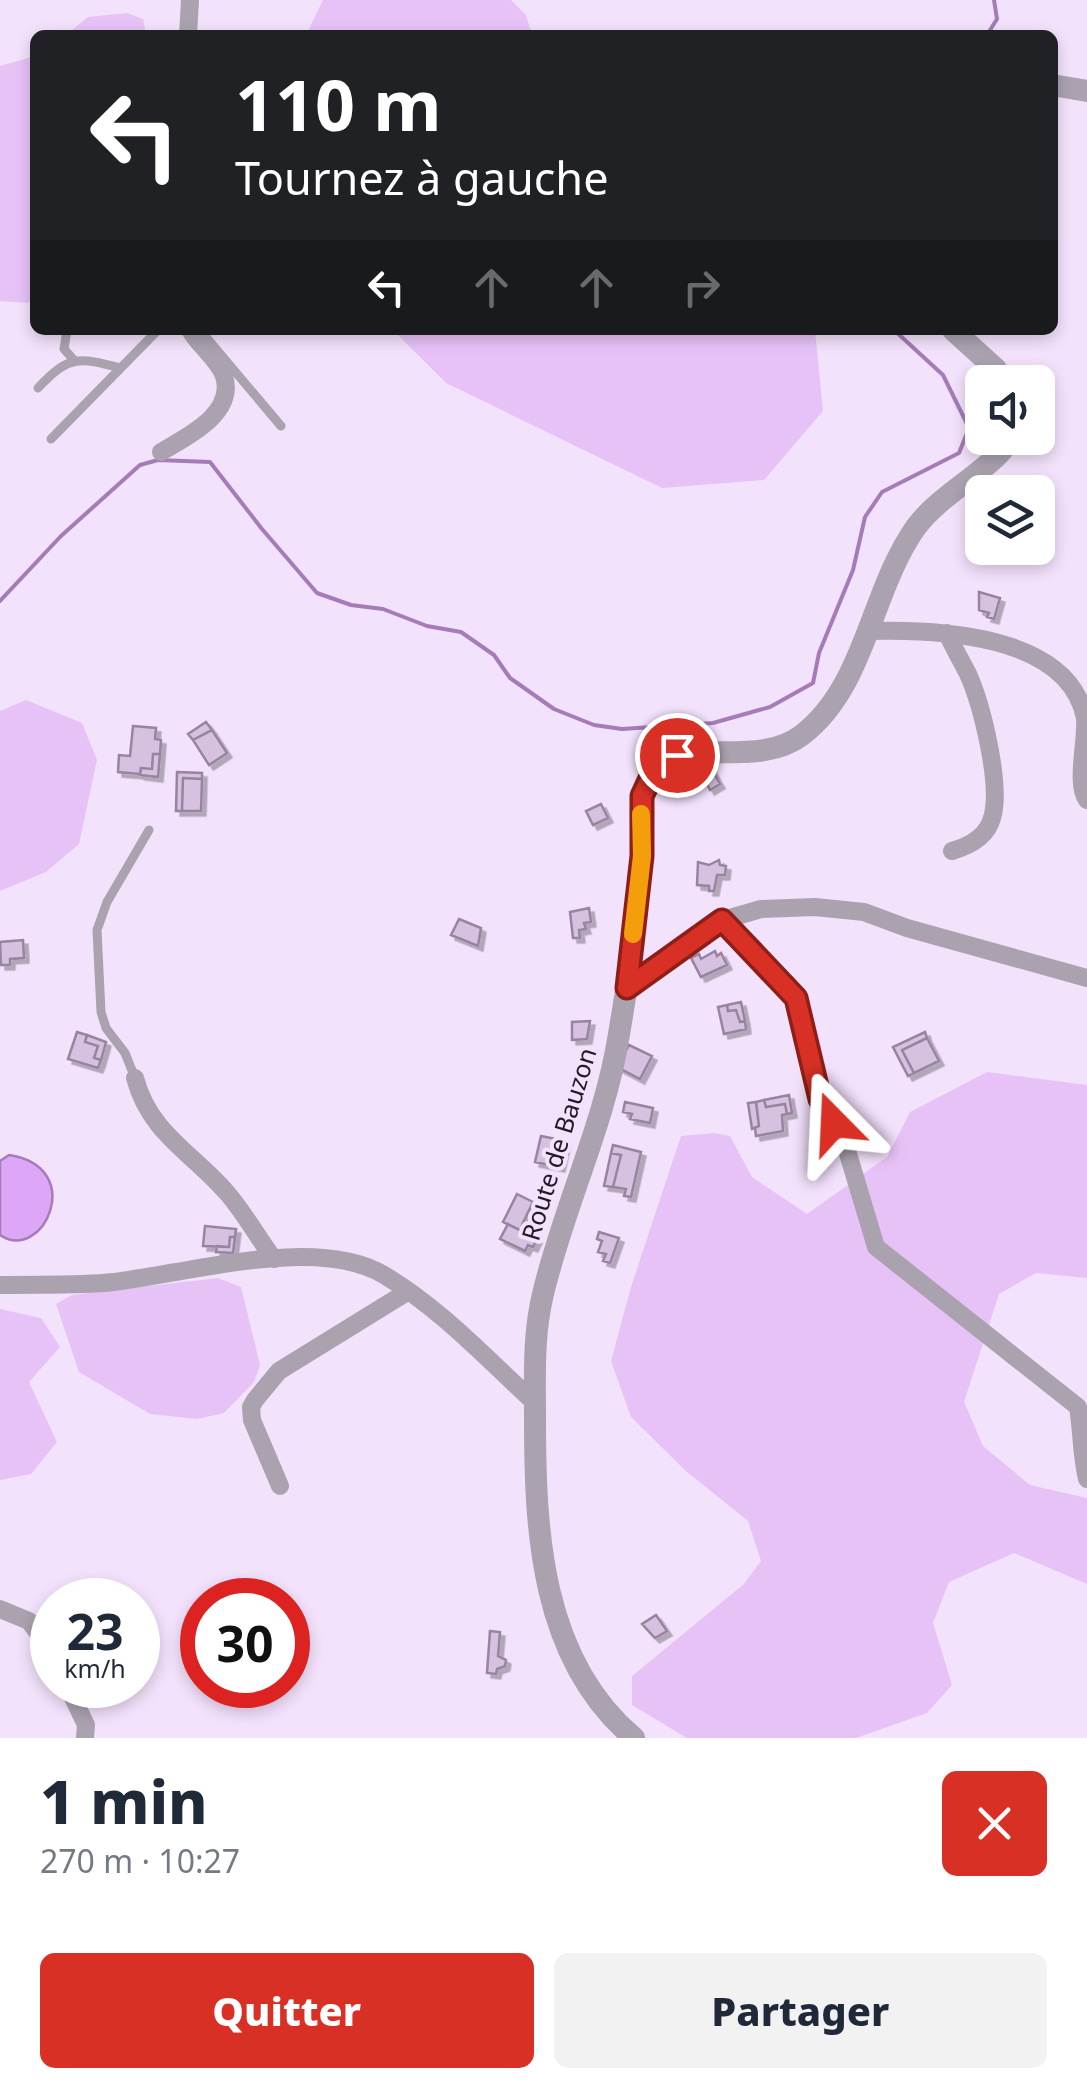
<!DOCTYPE html>
<html lang="fr">
<meta charset="utf-8">
<style>
body{margin:0;font-family:"Noto Sans",sans-serif;background:#f2f2f3;color:#1f2937;height:100vh;display:flex;flex-direction:column;font-size:38px;white-space:nowrap}
*{box-sizing:border-box;margin:0}
p{font-size:32px;color:#747a83}
.icon{flex:none;width:55px;height:55px;fill:none;stroke:currentColor;stroke-width:2;stroke-linecap:round;stroke-linejoin:round}
.map{position:relative;height:1738px;overflow:hidden}
.side{display:flex;flex-direction:column;background:#fff;flex:1}
.side>*{flex:none}
.guide{position:absolute;left:30px;top:30px;width:1028px;height:305px;border-radius:15px;box-shadow:0 5px 15px #0003;background:#202124;color:#fff;overflow:hidden}
.buttons{position:absolute;left:965px;top:365px;display:grid;gap:20px}
.buttons a{display:grid;place-items:center;width:90px;height:90px;border-radius:15px;background:#fff;box-shadow:0 5px 15px #0003;font-size:50px}
.speed{position:absolute;left:30px;top:1578px;display:flex;gap:20px;font-size:50px;font-weight:700;text-align:center}
.speed>*{display:grid;place-content:center;width:130px;height:130px;border-radius:50%;background:#fff;box-shadow:0 5px 15px #0003;line-height:1}
.speed small{font-size:25px;font-weight:400}
.speed .limit{border:15px solid #d22;background:#fff;color:#111}
.pin{position:absolute;display:grid;place-items:center;width:85px;height:85px;color:#fff;margin:-42px;border:5px solid #fff;border-radius:50%;box-shadow:0 2px 10px #0007}
.me{position:absolute;width:110px;margin:-55px;rotate:339deg;stroke-linejoin:round;filter:drop-shadow(0 0 8px #0008)}
.turn{display:flex;align-items:center;gap:35px;height:210px;padding:0 40px;font-size:45px}
.turn .icon{width:130px;height:130px;stroke-width:2.5}
.turn b{display:block;font-size:70px;line-height:85px}
.lanes{display:flex;align-items:center;height:95px;padding:0 40px;background:#0003;justify-content:center;gap:50px;direction:ltr}
.lanes .off{opacity:.35}
.round{display:grid;place-items:center;flex:none;width:105px;height:105px;border-radius:15px;background:#f2f2f3}
.summary{display:flex;align-items:center;justify-content:space-between;height:170px;padding:0 40px}
h1{font-size:60px;font-weight:800;line-height:75px}
.button{display:flex;gap:20px;margin-top:auto;padding:20px 40px}
.button a{flex:1;height:115px;border-radius:15px;background:#d93025;color:#fff;font-size:40px;font-weight:800;line-height:115px;text-align:center}
.button a+a{background:#f2f2f3;color:#1f2937}
.map>svg:first-child{display:block}
.green{fill:#e7c2f7}
.water{fill:#dda6f6;stroke:#a57cb8;stroke-width:2.5}
.lines{fill:none;stroke-linecap:round;stroke-linejoin:round}
.stream{stroke:#a57cb8;stroke-width:4}
.building{fill:#d6c1e0;stroke:#9884a1;stroke-width:2.5;filter:url(#shadow)}
.service{stroke:#aba2af;stroke-width:9}
.minor{stroke:#aba2af;stroke-width:18}
.tertiary{stroke:#aba2af;stroke-width:22}
.route-casing{stroke:#8d1f18;stroke-width:25}
.route{stroke:#d93025;stroke-width:18}
.slow{stroke:#f59e0b;stroke-width:18}
.labels{text-anchor:middle;stroke-width:8;stroke-linejoin:round;paint-order:stroke}
.street-label{font-size:25px;fill:#221a26;stroke:#f3e2fc}
</style>
<div class="map">
<svg width="1087" height="1738" viewBox="0 0 1087 1738">
<defs>
<filter id="shadow"><feDropShadow dx="4.5" dy="4.5" stdDeviation="0" flood-color="#0004"/></filter>
</defs>
<rect width="100%" height="100%" fill="#f3e2fc"/>
<path class="green" d="M 323,0 L 511,0 L 526,15 L 532,35 L 306,35 Z
M 127,13 L 143,19 L 146,35 L 66,35 L 88,17 Z
M 35,56 L 35,299 L 28,303 L 0,301 L 0,66 Z
M 393,330 L 815,330 L 823,411 L 764,480 L 662,488 L 446,383 Z
M 26,700 L 82,723 L 97,760 L 79,844 L 46,872 L 0,891 L 0,711 Z
M 987,1072 L 1087,1085 L 1087,1278 L 1036,1273 L 999,1294 L 964,1402 L 983,1446 L 1030,1485 L 1087,1498 L 1087,1584 L 1014,1553 L 949,1582 L 933,1623 L 952,1685 L 927,1713 L 856,1738 L 687,1738 L 632,1705 L 632,1676 L 744,1584 L 761,1561 L 748,1521 L 686,1471 L 631,1417 L 611,1361 L 631,1287 L 681,1136 L 715,1133 L 730,1136 L 752,1177 L 807,1214 L 887,1157 L 910,1112 Z
M 218,1278 L 241,1287 L 260,1365 L 254,1382 L 224,1413 L 197,1419 L 150,1414 L 79,1372 L 56,1304 L 72,1295 Z
M 0,1309 L 41,1318 L 60,1347 L 29,1382 L 57,1442 L 31,1474 L 0,1480 Z"/>
<path class="water" d="M 9,1155 C 88,1167 43,1264 0,1235 L 0,1161 Z"/>
<g class="lines">
<path class="stream" d="M 987,35 L 997,19 L 994,0
M 0,601 L 61,536 L 140,465 L 158,460 L 210,462 L 262,529 L 317,593 L 351,605 L 383,609 L 427,626 L 461,632 L 494,655 L 510,678 L 554,709 L 594,725 L 622,729 L 713,723 L 770,707 L 813,683 L 819,653 L 853,570 L 865,517 L 882,492 L 959,453 L 969,428 L 943,375 L 894,330"/>
</g>
<path class="building" d="M 979,592 L 1000,598 L 994,619 L 987,617 L 989,613 L 979,610 Z
M 206,722 L 212,730 L 193,740 L 188,734 Z
M 133,726 L 156,728 L 155,739 L 161,740 L 160,754 L 153,754 L 152,769 L 141,768 L 140,774 L 118,772 L 119,755 L 130,756 Z
M 212,730 L 227,753 L 209,765 L 193,740 Z
M 153,754 L 160,754 L 158,777 L 140,775 L 141,768 L 152,769 Z
M 709,764 L 720,784 L 710,790 L 702,775 L 706,773 L 703,768 Z
M 177,772 L 202,773 L 202,779 L 183,778 L 182,811 L 176,811 Z
M 183,778 L 202,779 L 201,811 L 182,811 Z
M 601,804 L 608,818 L 593,825 L 586,811 Z
M 719,860 L 720,865 L 726,866 L 725,875 L 717,875 L 714,891 L 709,891 L 709,886 L 697,885 L 698,862 L 709,865 Z
M 589,908 L 591,922 L 584,923 L 586,929 L 579,930 L 580,938 L 573,938 L 570,912 Z
M 459,919 L 481,928 L 478,946 L 451,935 Z
M 23,940 L 24,958 L 10,959 L 10,965 L 1,965 L 0,942 Z
M 715,951 L 717,956 L 721,953 L 727,965 L 701,977 L 691,958 L 699,954 L 701,959 Z
M 741,1002 L 745,1021 L 740,1022 L 736,1010 L 728,1011 L 727,1005 Z
M 727,1005 L 728,1011 L 736,1010 L 740,1022 L 745,1021 L 746,1029 L 724,1034 L 718,1007 Z
M 590,1021 L 587,1039 L 572,1040 L 572,1022 Z
M 77,1032 L 87,1035 L 85,1042 L 98,1046 L 94,1058 L 101,1060 L 98,1068 L 68,1059 Z
M 925,1032 L 927,1038 L 902,1050 L 914,1073 L 908,1076 L 893,1047 Z
M 87,1035 L 106,1042 L 101,1060 L 94,1058 L 98,1046 L 85,1042 Z
M 927,1038 L 939,1061 L 914,1073 L 902,1050 Z
M 629,1045 L 652,1056 L 640,1079 L 617,1067 Z
M 789,1095 L 792,1113 L 787,1114 L 785,1104 L 766,1107 L 764,1100 Z
M 764,1100 L 766,1107 L 785,1104 L 787,1114 L 782,1115 L 783,1131 L 756,1136 L 755,1128 L 759,1126 L 756,1102 Z
M 625,1102 L 653,1108 L 650,1123 L 630,1119 L 632,1114 L 623,1112 Z
M 756,1102 L 759,1126 L 752,1129 L 748,1103 Z
M 541,1136 L 566,1141 L 560,1167 L 535,1162 Z
M 613,1145 L 641,1152 L 631,1197 L 624,1196 L 626,1189 L 613,1187 L 621,1155 L 611,1153 Z
M 611,1153 L 621,1155 L 613,1187 L 604,1186 Z
M 517,1194 L 533,1202 L 522,1225 L 526,1227 L 524,1232 L 503,1222 Z
M 508,1224 L 537,1239 L 533,1247 L 528,1245 L 525,1251 L 500,1239 Z
M 205,1226 L 236,1229 L 235,1237 L 230,1237 L 229,1247 L 203,1246 Z
M 599,1232 L 619,1238 L 610,1263 L 603,1261 L 606,1254 L 598,1252 L 602,1241 L 597,1239 Z
M 230,1237 L 235,1237 L 233,1253 L 216,1252 L 217,1246 L 229,1247 Z
M 656,1615 L 667,1631 L 655,1638 L 642,1624 Z
M 490,1631 L 500,1632 L 498,1656 L 506,1660 L 505,1666 L 497,1669 L 496,1674 L 487,1673 Z"/>
<g class="lines">
<path class="service" d="M 67,330 L 64,349 L 73,359
M 200,330 L 281,426
M 38,388 C 69,355 78,357 121,368
M 51,439 L 158,330
M 135,1078 L 125,1053 L 106,1028 L 101,1012 L 97,930 L 107,902 L 149,830"/>
<path class="minor" d="M 188,35 L 190,0
M 161,452 C 186,437 236,414 224,376 C 218,359 199,346 190,330
M 867,631 C 934,629 1068,633 1085,718 C 1087,741 1075,784 1087,800
M 947,633 C 953,647 961,660 968,674 C 982,705 1002,786 992,818 C 987,837 969,846 952,851
M 723,920 L 796,998 L 821,1099 L 846,1147 L 876,1247 L 1078,1407 C 1082,1431 1081,1454 1087,1479
M 627,988 L 723,920 L 761,909 L 815,907 L 864,912 L 907,928 L 1087,978
M 135,1078 C 150,1134 192,1152 228,1194 C 245,1214 258,1238 274,1259
M 0,1285 C 38,1284 77,1286 114,1282 C 189,1273 317,1235 384,1275 C 440,1308 487,1359 535,1403
M 280,1486 L 252,1420 L 251,1407 L 255,1400 L 279,1371 L 407,1292
M 0,1609 L 29,1621 L 52,1652
M 67,1685 L 86,1725 L 85,1738"/>
<path class="tertiary" d="M 1052,85 L 1087,91
M 953,330 L 996,369 L 1004,382
M 634,1738 C 540,1659 535,1530 535,1417 C 535,1375 533,1335 543,1294 C 564,1205 605,1124 619,1034 C 629,976 637,917 641,857 C 643,833 636,803 647,781 C 674,728 752,773 802,735 C 866,686 870,592 916,527 C 942,492 994,469 1011,438"/>
</g>
<g class="lines">
<g class="route-casing">
<path id="route" d="M 677,755 L 655,769 L 642,796 L 642,856 L 627,988 L 722,920 L 796,998 L 820,1099 L 834,1123"/>
</g>
<use href="#route" class="route"/>
<path class="slow" d="M 633,934 L 642,856 L 641,814"/>
</g>
<g class="labels">
<g class="street-label">
<text transform="translate(559 1144) rotate(-73)" y="9">Route de Bauzon</text>
</g>
</g>
</svg>
<div class="buttons">
<a><svg class="icon" aria-label="sound" viewBox="0 0 24 24"><path d="M4 9h4l5-4v14l-5-4H4zM17 9q2 3 0 6"/></svg></a>
<a><svg class="icon" aria-label="layers" viewBox="0 0 24 24"><path d="M12 4l9 5-9 5-9-5zM3 14l9 5 9-5"/></svg></a>
</div>
<div class="speed"><div>23<small>km/h</small></div><div class="limit">30</div></div>
<div class="pin" style="left:677px;top:755px;background:#d93025"><svg class="icon" aria-label="arrive" viewBox="0 0 24 24"><path d="M6 21V4h12l-3 4 3 4H6"/></svg></div>
<svg class="me" style="left:834px;top:1123px" viewBox="-20 -20 40 40"><path d="M0-17L14 15 0 8-14 15z" fill="#d93025" stroke="#fff" stroke-width="4"/></svg>
<div class="guide">
<div class="turn"><svg class="icon" aria-label="left" viewBox="0 0 24 24"><path d="M17 20v-9H6M10 6l-5 5 5 5"/></svg><div><b>110 m</b>Tournez à gauche</div></div>
<div class="lanes"><svg class="icon" aria-label="left" viewBox="0 0 24 24"><path d="M17 20v-9H6M10 6l-5 5 5 5"/></svg><svg class="icon off" aria-label="ahead" viewBox="0 0 24 24"><path d="M12 20V5M6 11l6-6 6 6"/></svg><svg class="icon off" aria-label="ahead" viewBox="0 0 24 24"><path d="M12 20V5M6 11l6-6 6 6"/></svg><svg class="icon off" aria-label="right" viewBox="0 0 24 24"><path d="M7 20v-9h11M14 6l5 5-5 5"/></svg></div>
</div>
</div>
<section class="side">
<div class="summary"><div><h1>1 min</h1><p>270 m · 10:27</p></div><a class="round" style="background:#d93025;color:#fff"><svg class="icon" aria-label="close" viewBox="0 0 24 24"><path d="M6 6l12 12M18 6L6 18"/></svg></a></div>
<div class="button"><a>Quitter</a><a>Partager</a></div>
</section>
